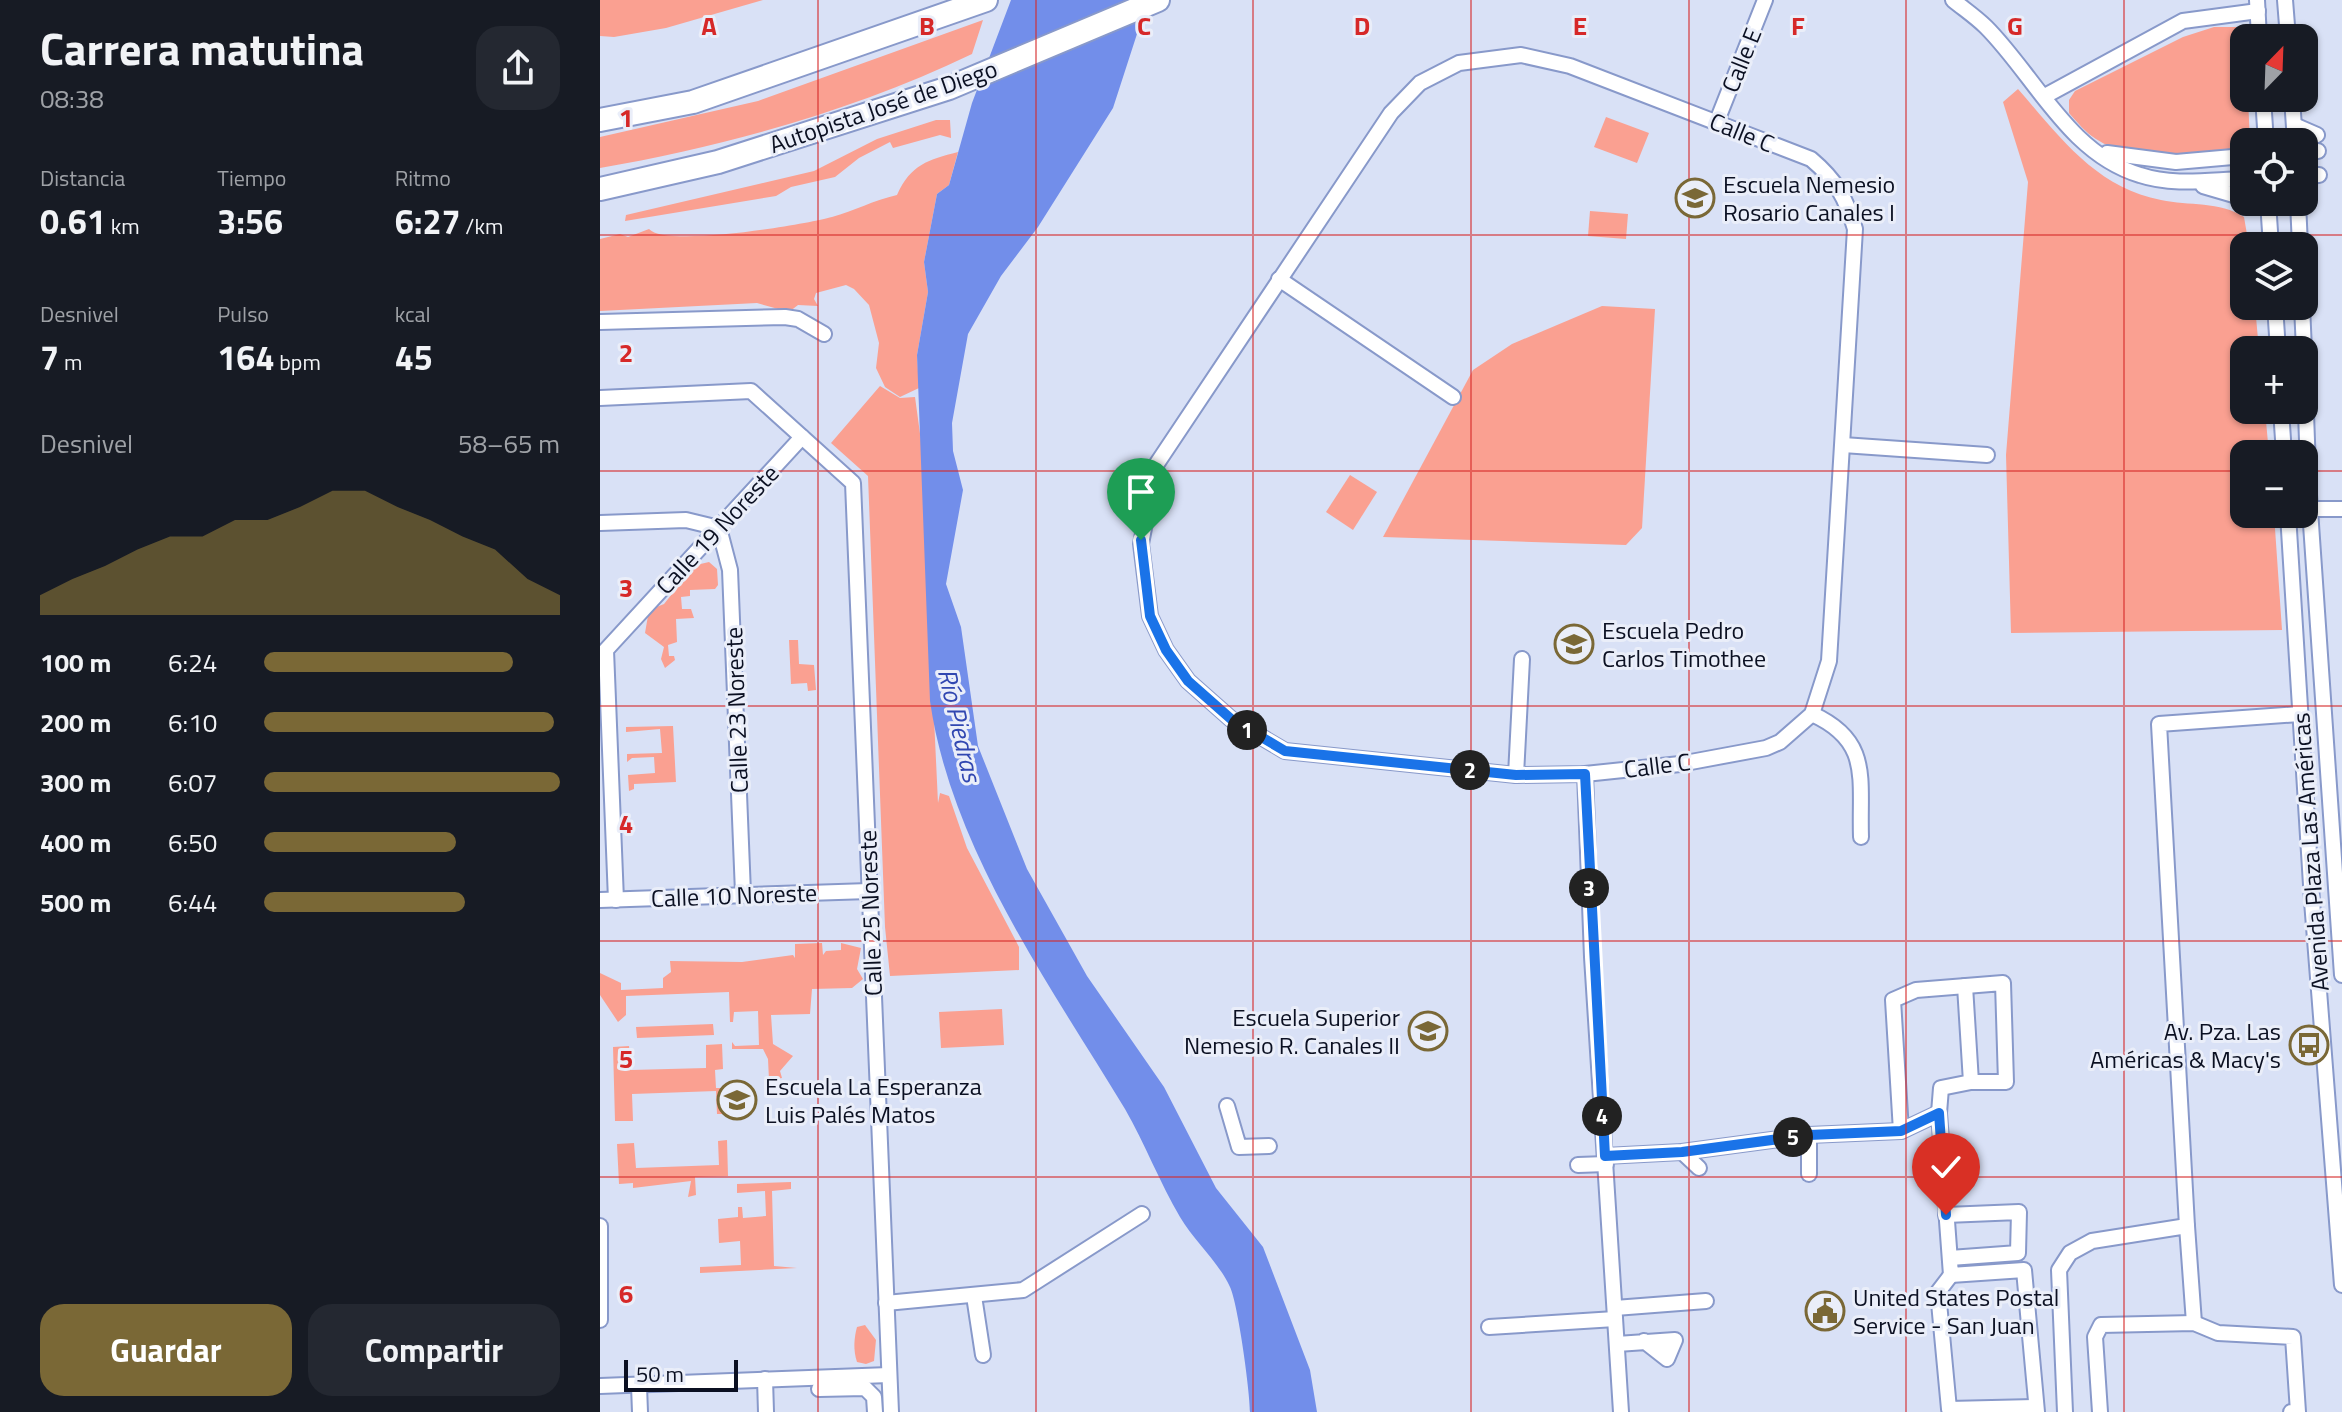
<!DOCTYPE html>
<html lang="es">
<meta charset="utf-8">
<style>
body{margin:0;font-family:"Titillium Web",sans-serif;background:#242831;color:#f1f3f6;height:100vh;display:flex;flex-direction:column;font-size:30px;white-space:nowrap}
*{box-sizing:border-box;margin:0}
p{font-size:26px;color:#9ea1a6}
.icon{flex:none;width:44px;height:44px;fill:none;stroke:currentColor;stroke-width:2;stroke-linecap:round;stroke-linejoin:round}
.map{position:relative;flex:1;overflow:hidden}
.side{display:flex;flex-direction:column;background:#171b24;width:600px}
.side>*{flex:none}
.needle{width:52px;rotate:23deg}
.tools{position:absolute;left:1630px;top:24px;display:grid;gap:16px}
.tools a{display:grid;place-items:center;width:88px;height:88px;border-radius:16px;background:#171b24;box-shadow:0 2px 6px #0004;font-size:40px}
.scale{position:absolute;left:24px;bottom:20px;width:114px;box-sizing:border-box;padding-left:8px;border:4px solid #0b1022;border-top:0;font-size:22px;line-height:28px;white-space:nowrap;color:#0b1022;-webkit-text-stroke:6px #eaeef9;paint-order:stroke}
.pin{position:absolute;display:grid;place-items:center;width:68px;height:68px;color:#fff;margin:-82px -34px;border-radius:50% 50% 50% 0;rotate:-45deg;box-shadow:0 0 8px #0007}
.pin .icon{rotate:45deg}
.km{position:absolute;width:40px;height:40px;margin:-20px;border-radius:50%;background:#222;color:#fff;font-size:22px;line-height:40px;text-align:center}
.round{display:grid;place-items:center;flex:none;width:84px;height:84px;border-radius:24px;background:#242831}
.headline{display:flex;align-items:center;justify-content:space-between;height:136px;padding:0 40px}
h1{font-size:44px;font-weight:700;line-height:60px}
.metrics{display:grid;grid-template-columns:repeat(3,1fr);gap:12px;height:136px;padding:8px 40px}
.metrics div{display:grid;align-content:center}
.metrics b{font-size:34px;font-weight:700}
.metrics small{font-size:22px;font-weight:400}
.metrics p{font-size:22px}
.chart{height:224px;padding:16px 40px}
.chart p{display:flex;justify-content:space-between}
.chart svg{width:100%;height:144px;margin-top:8px;fill:#7a6836;opacity:.7}
.cta{display:flex;gap:16px;margin-top:auto;padding:16px 40px}
.cta a{flex:1;height:92px;border-radius:24px;background:#7a6836;color:#fff;font-size:32px;font-weight:700;line-height:92px;text-align:center}
.cta a+a{background:#242831;color:#f1f3f6}
ul{padding:0 40px;list-style:none;font-size:26px}
li{display:grid;grid-template-columns:128px 96px 1fr;align-items:center;height:60px}
li i{height:20px;border-radius:10px;background:#7a6836}
main{display:flex;flex:1;min-height:0}
.map>svg:first-child{display:block}
</style>
<main>
<section class="side">
<div class="headline"><div><h1>Carrera matutina</h1><p>08:38</p></div><a class="round"><svg class="icon" aria-label="share" viewBox="0 0 24 24"><path d="M12 15V3M7 8l5-5 5 5M5 13v7h14v-7"/></svg></a></div>
<div class="metrics">
<div><p>Distancia</p><b>0.61<small> km</small></b></div>
<div><p>Tiempo</p><b>3:56</b></div>
<div><p>Ritmo</p><b>6:27<small> /km</small></b></div>
</div>
<div class="metrics">
<div><p>Desnivel</p><b>7<small> m</small></b></div>
<div><p>Pulso</p><b>164<small> bpm</small></b></div>
<div><p>kcal</p><b>45</b></div>
</div>
<div class="chart"><p><span>Desnivel</span>58–65 m</p>
<svg viewBox="0 0 160 44" preserveAspectRatio="none"><path d="M0 44V38L10 33L20 29L30 24L40 20L50 20L60 15L70 15L80 11L90 6L100 6L110 11L120 15L130 20L140 24L150 33L160 38V44z"/></svg>
</div>
<ul>
<li><b>100 m</b>6:24<i style="width:84%"></i></li>
<li><b>200 m</b>6:10<i style="width:98%"></i></li>
<li><b>300 m</b>6:07<i style="width:100%"></i></li>
<li><b>400 m</b>6:50<i style="width:65%"></i></li>
<li><b>500 m</b>6:44<i style="width:68%"></i></li>
</ul>
<div class="cta"><a>Guardar</a><a>Compartir</a></div>
</section>
<div class="map">
<svg width="1742" height="1412" viewBox="0 0 1742 1412">
<rect width="100%" height="100%" fill="#d9e1f6"/>
<!-- green -->
<g fill="#faa091">
<polygon points="0,0 163,0 66,28 14,37 0,36"/>
<path d="M383,20L372,54C255,110 127,146 0,168V137L158,101Z"/>
<path d="M1614,27H1643L1644,98H1648L1650,142H1644V148C1598,151 1537,166 1496,139C1486,133 1477,122 1469,113V100L1475,91L1583,37Z"/>
<path d="M1418,89C1459,136 1496,188 1561,200C1589,206 1620,201 1644,217L1649,246H1644V306H1655L1659,350H1644V410H1665L1669,454H1644V514H1674L1682,630L1411,633L1406,455L1428,182L1403,102Z"/>
<polygon points="1006,117 1049,133 1037,163 994,147"/>
<polygon points="336,120 350,120 351,138 340,135 293,148 290,142 259,158 235,177 191,187 176,196 25,221 26,215 214,171 277,139"/>
<path d="M358,152L349,185L337,194L324,262L328,292L317,355L319,388L300,397L285,387L276,368L279,343L269,305L254,289L246,285L216,293L214,299L218,306L198,305L189,312L157,303L0,311V239L20,234L28,237L49,229C66,248 203,225 232,217C254,211 274,200 297,195C311,164 328,160 358,152Z"/>
<polygon points="990,211 1028,214 1026,239 988,236"/>
<polygon points="1002,306 1055,309 1042,528 1026,545 783,537 873,370 912,344"/>
<polygon points="280,386 300,398 315,397 321,441 338,803 340,793 349,796 367,848 419,947 419,970 290,976 285,927 268,476 231,443"/>
<polygon points="750,475 777,492 753,530 726,512"/>
<polygon points="109,562 117,569 118,585 115,589 90,590 90,596 81,597 82,609 91,609 94,618 76,619 77,642 68,645 69,656 74,656 75,660 65,668 61,659 64,647 45,633 49,610 64,604 72,594 72,588 92,566"/>
<polygon points="189,640 198,640 199,664 214,665 216,690 208,691 207,683 191,684"/>
<polygon points="73,726 76,782 34,784 34,789 29,791 28,775 55,773 54,757 32,758 27,762 27,754 62,753 60,729 26,732 26,727"/>
<polygon points="222,943 223,955 226,951 241,950 241,943 261,948 257,969 263,979 252,988 212,989 210,1014 171,1015 173,1044 193,1056 180,1071 182,1078 169,1080 168,1059 163,1049 132,1049 132,1042 135,1046 159,1045 158,1011 134,1012 133,1022 130,1022 129,992 26,996 26,1015 18,1022 0,995 0,973 21,983 21,990 63,988 63,978 71,972 70,961 142,962 193,955 195,958 195,944"/>
<polygon points="402,1009 404,1045 341,1048 339,1012"/>
<polygon points="113,1024 114,1035 37,1038 36,1027"/>
<polygon points="122,1044 123,1069 115,1070 116,1088 123,1088 124,1114 117,1114 116,1091 32,1094 33,1121 15,1121 13,1047 29,1046 31,1070 106,1068 106,1045"/>
<polygon points="127,1140 128,1176 95,1177 96,1195 88,1197 91,1181 33,1188 33,1183 19,1184 17,1144 34,1143 36,1168 119,1165 118,1141"/>
<polygon points="191,1182 191,1189 172,1191 174,1266 197,1268 100,1273 100,1267 141,1265 140,1241 119,1243 118,1219 138,1217 138,1207 142,1207 143,1218 166,1216 165,1191 137,1193 137,1184"/>
<path d="M265,1325L276,1340L274,1361L266,1364L257,1362C253,1350 254,1338 257,1327Z"/>
</g>
<!-- water -->
<path fill="#728eea" d="M411,0H548L513,108L438,227L401,276L368,334L352,423L353,451L363,490L346,584L361,627L378,746L427,869L487,976L564,1087L616,1188L663,1247L710,1370L717,1412H650C650,1391 638,1304 630,1287C618,1261 594,1241 580,1217C560,1183 545,1144 525,1109C450,985 351,848 330,701L317,355L328,292L324,262L337,194L349,185L372,103Z"/>
<g fill="none" stroke-linecap="round" stroke-linejoin="round">
<defs>
<g id="minor">
<path d="M1353,0C1364,9 1376,17 1386,27C1435,76 1469,154 1540,175C1573,186 1609,180 1644,179"/>
<polyline points="1657,0 1659,38"/>
<polyline points="1685,0 1688,38"/>
<path d="M921,55L970,66L1211,159C1236,180 1246,198 1255,229L1229,661L1212,714L1180,742L1166,748L1080,764L985,774L916,775L685,751L631,719L588,681L566,650L550,616L541,544L556,465L791,113L820,83L859,63Z"/>
<polyline points="1445,96 1583,21 1658,11"/>
<polyline points="1663,98 1666,142"/>
<polyline points="1692,98 1695,142"/>
<polyline points="1117,121 1165,0"/>
<polyline points="1694,125 1717,135"/>
<polyline points="1704,152 1718,151"/>
<polyline points="1507,153 1576,162 1644,156"/>
<polyline points="1704,176 1719,175"/>
<polyline points="1603,186 1644,198"/>
<polyline points="1668,202 1671,246"/>
<polyline points="1698,202 1700,246"/>
<polyline points="679,279 853,397"/>
<polyline points="1675,306 1678,350"/>
<polyline points="1702,306 1704,350"/>
<polyline points="0,322 185,317 198,319 224,334"/>
<polyline points="1704,359 1709,495 1742,975"/>
<polyline points="0,398 151,391 253,483 291,1412"/>
<polyline points="1681,410 1684,454"/>
<polyline points="1243,445 1387,455"/>
<polyline points="1710,509 1742,509"/>
<polyline points="1688,514 1712,901 1742,1285"/>
<polyline points="0,523 86,520 119,528 130,570 143,893"/>
<path d="M1212,714C1272,741 1259,779 1261,837"/>
<polyline points="985,774 992,957 1021,1412"/>
<polyline points="916,775 922,659"/>
<polyline points="0,900 269,891"/>
<polyline points="16,900 6,650 202,437"/>
<polyline points="627,1106 639,1147 669,1146"/>
<polyline points="1339,1113 1341,1088 1371,1082 1365,986"/>
<polyline points="1301,1131 1293,1000 1316,990 1403,983 1406,1082 1371,1082"/>
<polyline points="1209,1135 1209,1174"/>
<polyline points="1082,1152 1099,1168"/>
<polyline points="1005,1156 1082,1152 1209,1135 1301,1131 1339,1113 1351,1275 1424,1270 1437,1412"/>
<polyline points="978,1165 1006,1164"/>
<polyline points="1346,1215 1419,1212 1418,1253 1350,1258"/>
<polyline points="0,1226 0,1320"/>
<polyline points="1587,1226 1559,724 1700,714"/>
<polyline points="1351,1275 1338,1292 1349,1409 1436,1407"/>
<polyline points="374,1296 383,1355"/>
<polyline points="286,1303 423,1290 542,1214"/>
<polyline points="1015,1308 1106,1301"/>
<polyline points="889,1327 1015,1319"/>
<polyline points="1017,1344 1075,1340 1067,1359 1044,1341"/>
<polyline points="165,1379 166,1412"/>
<polyline points="0,1386 289,1375"/>
<polyline points="39,1386 40,1412"/>
<polyline points="219,1389 265,1388 274,1397 275,1412"/>
<polyline points="1465,1412 1459,1270 1470,1253 1492,1241 1587,1226 1594,1323"/>
<polyline points="1500,1412 1495,1337 1501,1325 1594,1323 1618,1333 1693,1337 1698,1412 1691,1412"/>
</g>
<g id="highway">
<polyline points="0,120 93,102 386,0"/>
<polyline points="0,189 118,162 349,88 558,0"/>
</g>
</defs>
<!-- minor casing -->
<use href="#minor" stroke="#8899ca" stroke-width="18"/>
<!-- highway casing -->
<use href="#highway" stroke="#8899ca" stroke-width="26"/>
<!-- minor -->
<use href="#minor" stroke="#fff" stroke-width="14"/>
<!-- highway -->
<use href="#highway" stroke="#fff" stroke-width="22"/>
</g>
<g fill="none" stroke-linecap="round" stroke-linejoin="round">
<defs>
<polyline id="route" points="541,540 550,616 566,650 588,681 631,719 685,751 916,775 985,774 1005,1156 1082,1152 1209,1135 1301,1131 1339,1113 1346,1215"/>
</defs>
<!-- route casing -->
<use href="#route" stroke="#fff" stroke-width="16"/>
<!-- route -->
<use href="#route" stroke="#1a73e8" stroke-width="10"/>
</g>
<!-- grid -->
<path fill="none" stroke="#d62828" stroke-width="2" stroke-opacity="0.55" d="M218,0V1412M436,0V1412M653,0V1412M871,0V1412M1089,0V1412M1306,0V1412M1524,0V1412M0,235H1742M0,471H1644M1704,471H1742M0,706H1742M0,941H1742M0,1177H1742"/>
<!-- icons -->
<defs>
<symbol id="school-ring" viewBox="-11 -11 22 22"><circle r="9.5" fill="#eaeef9" stroke="#7a6836" stroke-width="1.5"/><path d="M0-5L7-2L0 1L-7-2ZM-4 1L0 2.5L4 1V4Q0 6-4 4Z" fill="#7a6836"/></symbol>
<symbol id="bus-ring" viewBox="-11 -11 22 22"><circle r="9.5" fill="#eaeef9" stroke="#7a6836" stroke-width="1.5"/><path d="M-5-6H5V4H4V6H2V4H-2V6H-4V4H-5ZM-3.5-4V0h7V-4ZM-3.5 1.2v1.5H-2V1.2ZM2 1.2v1.5H3.5V1.2Z" fill="#7a6836"/></symbol>
<symbol id="civic-ring" viewBox="-11 -11 22 22"><circle r="9.5" fill="#eaeef9" stroke="#7a6836" stroke-width="1.5"/><path d="M-.6-6.5H3V-4.5H.6V-3L4-1V1h2V6H-6V1h2V-1L-.6-3ZM-1.2 2.5V6h2.4V2.5Z" fill="#7a6836"/></symbol>
</defs>
<g fill-rule="evenodd">
<use href="#school-ring" x="1073" y="176" width="44" height="44"/>
<use href="#school-ring" x="952" y="622" width="44" height="44"/>
<use href="#school-ring" x="806" y="1009" width="44" height="44"/>
<use href="#bus-ring" x="1687" y="1023" width="44" height="44"/>
<use href="#school-ring" x="115" y="1078" width="44" height="44"/>
<use href="#civic-ring" x="1203" y="1289" width="44" height="44"/>
</g>
<g text-anchor="middle" dominant-baseline="central" stroke-width="6" stroke-linejoin="round" paint-order="stroke">
<!-- street labels -->
<g font-size="24" fill="#0b1022" stroke="#eaeef9">
<text transform="translate(1141 60) rotate(-68)">Calle E</text>
<text transform="translate(283 106) rotate(-19)">Autopista José de Diego</text>
<text transform="translate(1142 132) rotate(22)">Calle C</text>
<text transform="translate(117 529) rotate(-47)">Calle 19 Noreste</text>
<text transform="translate(136 710) rotate(-92)">Calle 23 Noreste</text>
<text transform="translate(1057 765) rotate(-7)">Calle C</text>
<text transform="translate(1710 852) rotate(-94)">Avenida Plaza Las Américas</text>
<text transform="translate(134 895) rotate(-2)">Calle 10 Noreste</text>
<text transform="translate(270 913) rotate(-92)">Calle 25 Noreste</text>
</g>
<!-- poi labels -->
<g font-size="24" fill="#0b1022" stroke="#eaeef9" text-anchor="start">
<text x="1123" y="184">Escuela Nemesio<tspan x="1123" dy="28">Rosario Canales I</tspan></text>
<text x="1002" y="630">Escuela Pedro<tspan x="1002" dy="28">Carlos Timothee</tspan></text>
<text x="800" y="1017" text-anchor="end">Escuela Superior<tspan x="800" dy="28">Nemesio R. Canales II</tspan></text>
<text x="1681" y="1031" text-anchor="end">Av. Pza. Las<tspan x="1681" dy="28">Américas &amp; Macy's</tspan></text>
<text x="165" y="1086">Escuela La Esperanza<tspan x="165" dy="28">Luis Palés Matos</tspan></text>
<text x="1253" y="1297">United States Postal<tspan x="1253" dy="28">Service - San Juan</tspan></text>
</g>
<!-- water labels -->
<g font-size="26" font-style="italic" fill="#3147b1" stroke="#eaeef9">
<text transform="translate(360 725) rotate(77)">Río Piedras</text>
</g>
</g>
<g font-size="26" text-anchor="middle" font-weight="bold" fill="#d62828" stroke="#eaeef9" stroke-width="6" stroke-linejoin="round" paint-order="stroke">
<text x="109" y="35">A</text>
<text x="327" y="35">B</text>
<text x="544" y="35">C</text>
<text x="762" y="35">D</text>
<text x="980" y="35">E</text>
<text x="1198" y="35">F</text>
<text x="1415" y="35">G</text>
<text x="26" y="127">1</text>
<text x="26" y="362">2</text>
<text x="26" y="597">3</text>
<text x="26" y="833">4</text>
<text x="26" y="1068">5</text>
<text x="26" y="1303">6</text>
</g>
</svg>
<div class="tools">
<a><svg class="needle" viewBox="-14 -14 28 28"><path d="M0-13l5 13h-10z" fill="#e53935"/><path d="M0 13l5-13h-10z" fill="#9ea1a6"/></svg></a>
<a><svg class="icon" aria-label="locate" viewBox="0 0 24 24"><circle cx="12" cy="12" r="6"/><path d="M12 2v4M12 18v4M2 12h4M18 12h4"/></svg></a>
<a><svg class="icon" aria-label="layers" viewBox="0 0 24 24"><path d="M12 4l9 5-9 5-9-5zM3 14l9 5 9-5"/></svg></a>
<a>+</a>
<a>−</a>
</div>
<div class="scale">50 m</div>
<div class="pin" style="left:541px;top:540px;background:#1e9e55"><svg class="icon" aria-label="arrive" viewBox="0 0 24 24"><path d="M6 21V4h12l-3 4 3 4H6"/></svg></div>
<div class="pin" style="left:1346px;top:1215px;background:#d93025"><svg class="icon" aria-label="check" viewBox="0 0 24 24"><path d="M5 12l5 5 9-10"/></svg></div>
<b class="km" style="left:647px;top:730px">1</b>
<b class="km" style="left:870px;top:770px">2</b>
<b class="km" style="left:989px;top:888px">3</b>
<b class="km" style="left:1002px;top:1116px">4</b>
<b class="km" style="left:1193px;top:1137px">5</b>
</div>
</main>
